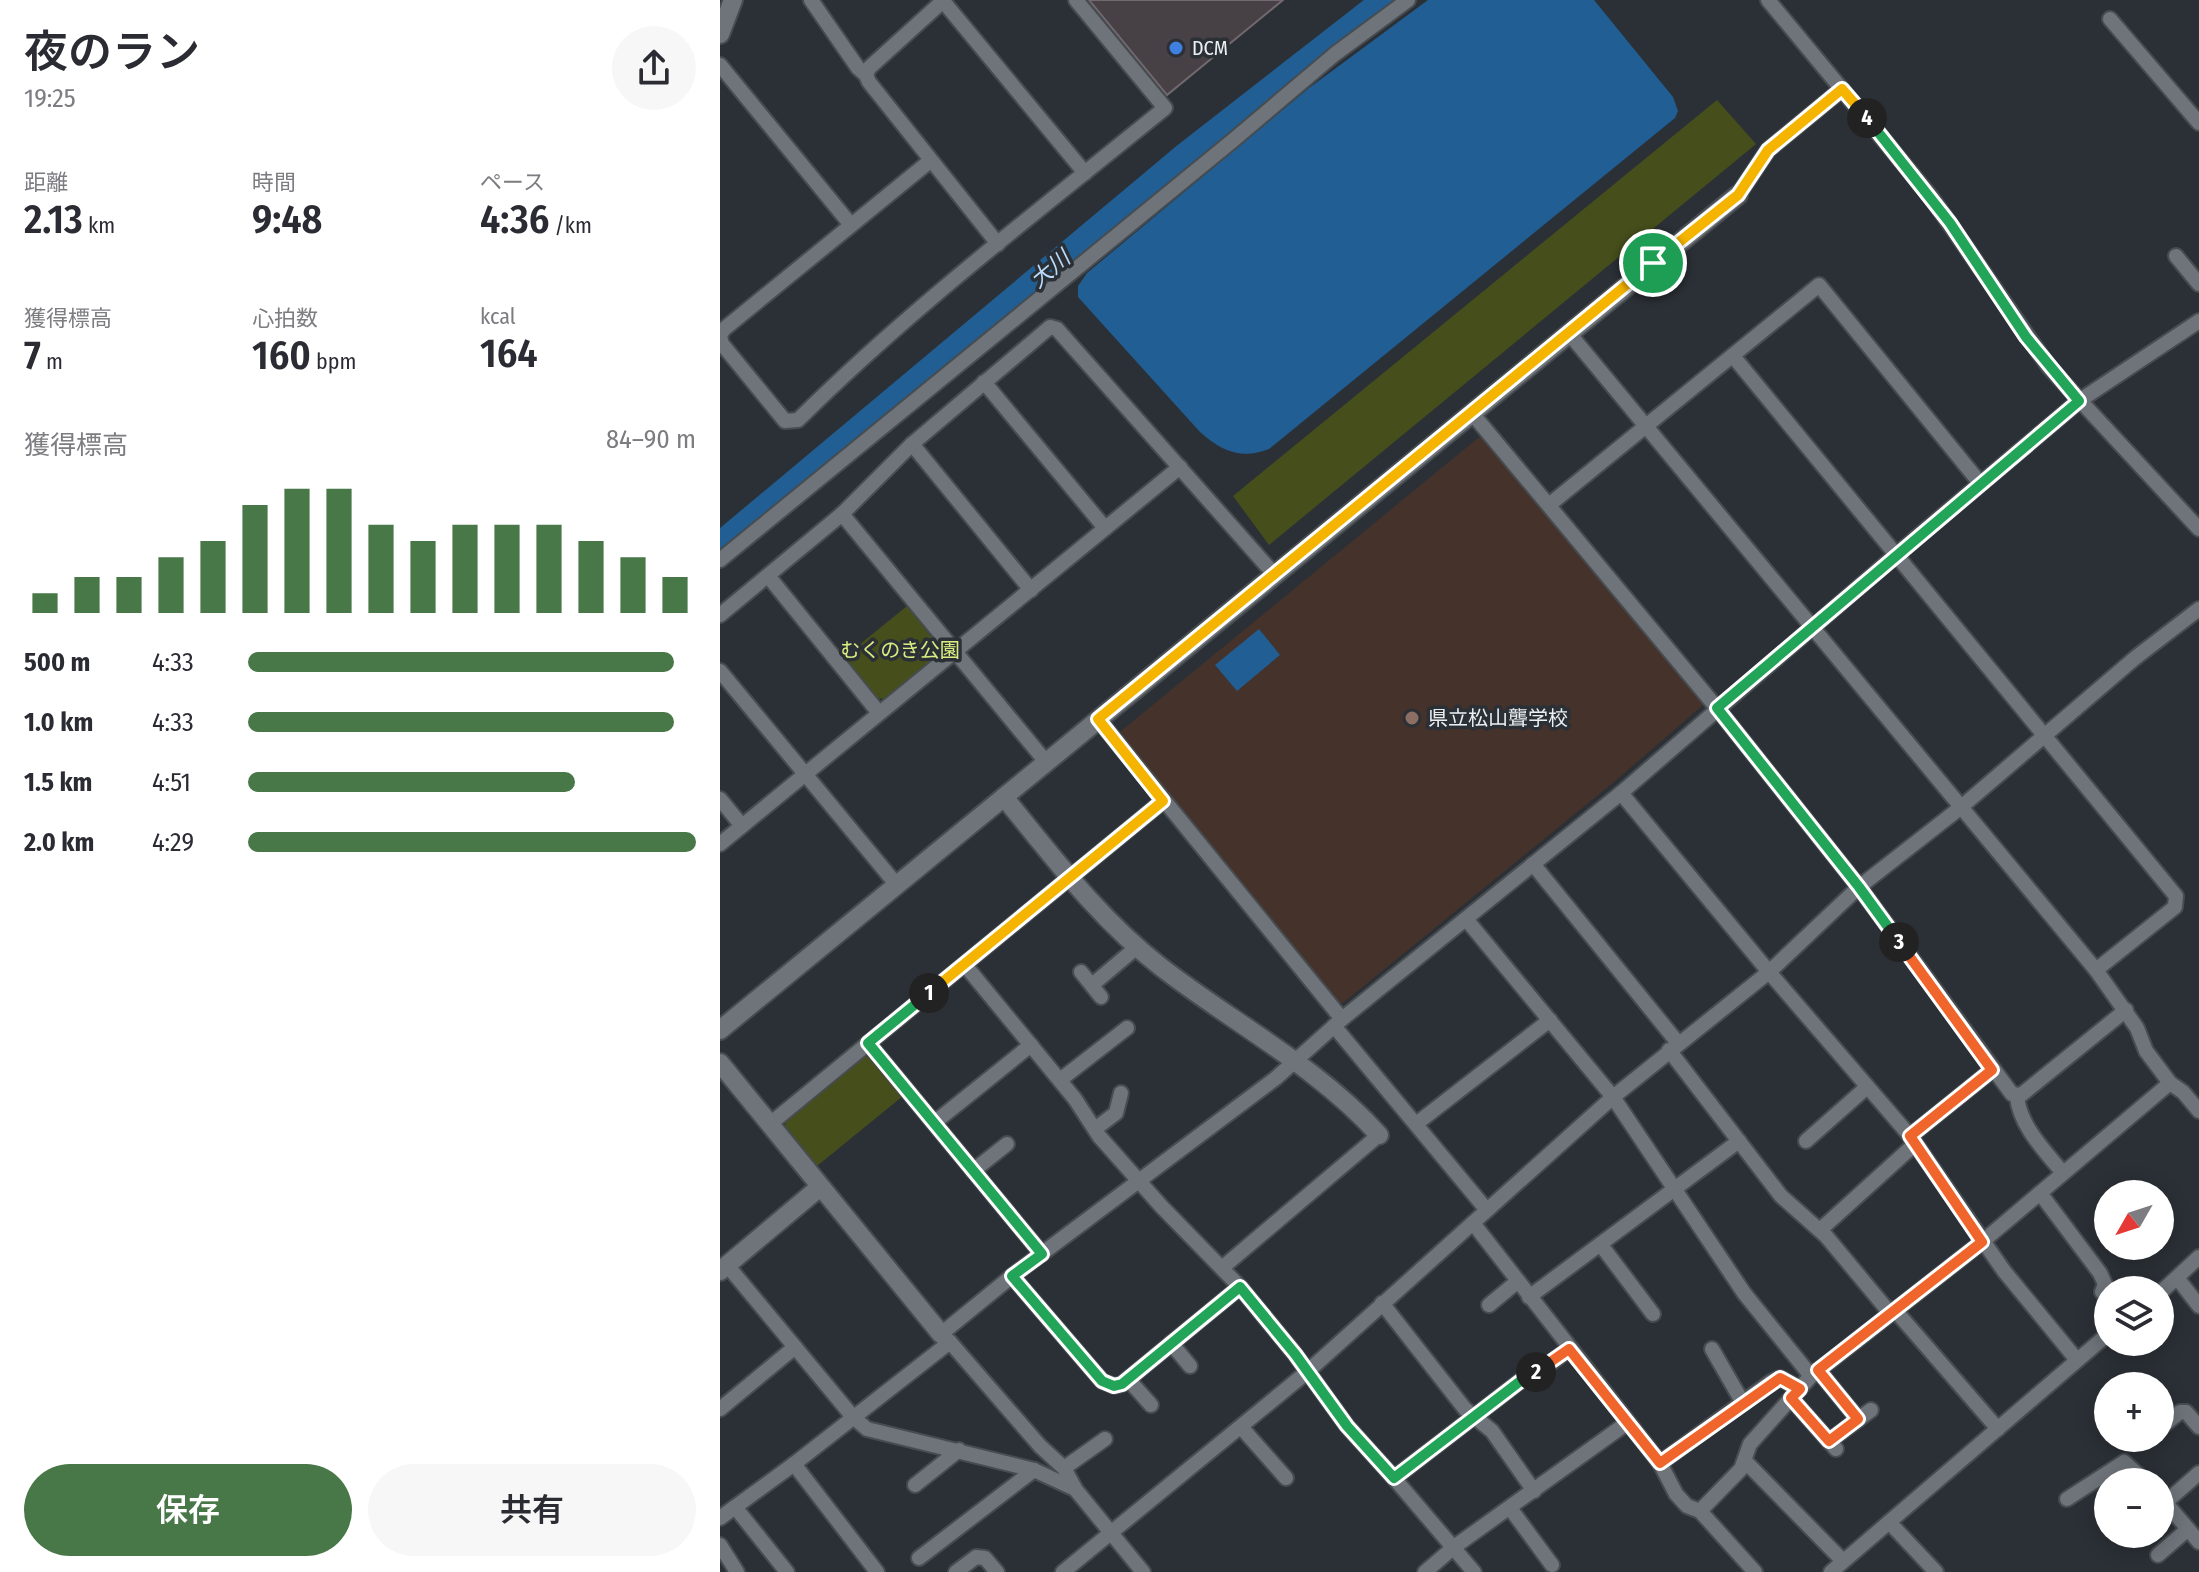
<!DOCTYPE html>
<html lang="ja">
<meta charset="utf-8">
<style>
body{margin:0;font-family:"Fira Sans Condensed","Noto Sans JP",sans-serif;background:#f7f7f7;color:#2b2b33;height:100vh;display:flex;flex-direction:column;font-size:30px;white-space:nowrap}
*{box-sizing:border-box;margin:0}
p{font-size:26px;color:#7c7c81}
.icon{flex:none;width:44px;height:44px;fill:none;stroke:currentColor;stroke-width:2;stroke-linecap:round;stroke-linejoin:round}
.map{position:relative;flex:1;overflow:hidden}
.drawer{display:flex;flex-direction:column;background:#fff;width:720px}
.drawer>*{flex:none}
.needle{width:52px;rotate:231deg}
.buttons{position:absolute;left:1374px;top:1180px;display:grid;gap:16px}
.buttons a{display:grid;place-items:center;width:80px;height:80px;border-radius:50%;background:#fff;box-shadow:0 4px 20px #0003;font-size:40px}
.pin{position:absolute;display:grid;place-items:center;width:68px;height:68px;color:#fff;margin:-34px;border:4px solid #fff;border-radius:50%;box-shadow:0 2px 8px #0007}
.km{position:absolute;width:40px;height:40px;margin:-20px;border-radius:50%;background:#222;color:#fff;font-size:22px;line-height:40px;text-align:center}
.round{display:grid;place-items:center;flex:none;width:84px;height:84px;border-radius:42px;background:#f7f7f7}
.head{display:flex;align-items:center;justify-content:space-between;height:136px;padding:0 24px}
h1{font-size:44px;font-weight:600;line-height:60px}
.metrics{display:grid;grid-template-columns:repeat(3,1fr);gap:12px;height:136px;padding:8px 24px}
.metrics div{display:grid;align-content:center}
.metrics b{font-size:40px;font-weight:600}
.metrics small{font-size:22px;font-weight:400}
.metrics p{font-size:22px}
.chart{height:224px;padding:16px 24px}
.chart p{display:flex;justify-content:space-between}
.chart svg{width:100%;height:144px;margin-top:8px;stroke:#487748;stroke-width:6}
.primary-button{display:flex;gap:16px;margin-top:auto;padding:16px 24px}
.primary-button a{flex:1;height:92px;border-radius:48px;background:#487748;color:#fff;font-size:32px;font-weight:600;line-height:92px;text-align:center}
.primary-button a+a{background:#f7f7f7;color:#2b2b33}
ul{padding:0 24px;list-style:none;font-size:26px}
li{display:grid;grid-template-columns:128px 96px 1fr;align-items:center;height:60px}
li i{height:20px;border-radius:10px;background:#487748}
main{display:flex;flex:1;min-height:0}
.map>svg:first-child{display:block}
</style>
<main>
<section class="drawer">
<div class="head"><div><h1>夜のラン</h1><p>19:25</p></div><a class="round"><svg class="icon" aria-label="share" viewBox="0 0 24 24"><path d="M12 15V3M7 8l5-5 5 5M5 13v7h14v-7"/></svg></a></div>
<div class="metrics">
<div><p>距離</p><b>2.13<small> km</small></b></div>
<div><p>時間</p><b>9:48</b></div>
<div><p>ペース</p><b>4:36<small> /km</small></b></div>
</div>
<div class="metrics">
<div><p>獲得標高</p><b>7<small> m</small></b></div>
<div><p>心拍数</p><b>160<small> bpm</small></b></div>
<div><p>kcal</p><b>164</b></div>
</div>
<div class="chart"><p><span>獲得標高</span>84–90 m</p>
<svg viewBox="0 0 160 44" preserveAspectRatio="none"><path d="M5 44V38M15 44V33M25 44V33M35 44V27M45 44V22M55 44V11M65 44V6M75 44V6M85 44V17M95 44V22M105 44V17M115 44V17M125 44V17M135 44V22M145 44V27M155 44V33"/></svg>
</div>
<ul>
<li><b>500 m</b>4:33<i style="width:95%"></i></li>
<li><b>1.0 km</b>4:33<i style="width:95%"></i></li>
<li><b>1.5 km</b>4:51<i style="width:73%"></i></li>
<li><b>2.0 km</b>4:29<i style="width:100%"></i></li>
</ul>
<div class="primary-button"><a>保存</a><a>共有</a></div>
</section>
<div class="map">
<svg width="1479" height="1572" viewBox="0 0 1479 1572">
<rect width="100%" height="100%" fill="#2b3036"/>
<!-- education -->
<polygon fill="#45322b" points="758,438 766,438 982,701 982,706 894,782 623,1003 616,1001 400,738 401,731"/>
<!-- green -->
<g fill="#464e1b">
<polygon points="997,100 1036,144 549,545 513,496"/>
<polygon points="187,606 220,648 219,657 166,699 155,698 123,658"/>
<polygon points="142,1056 151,1057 183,1096 97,1166 65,1127 66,1119"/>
</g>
<!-- water -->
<g fill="#205e93">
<path d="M708,0H874L953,97L958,111L955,118L549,449C522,460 501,451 480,432L358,297V286L367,273L589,88Z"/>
<polygon points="539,629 560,655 517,691 495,665"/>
</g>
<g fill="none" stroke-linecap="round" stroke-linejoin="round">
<!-- river -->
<polyline stroke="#205e93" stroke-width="26" points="0,545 466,155 665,0"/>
</g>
<!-- building -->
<polygon fill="#474045" stroke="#71696e" stroke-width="2" points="369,0 563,0 447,95"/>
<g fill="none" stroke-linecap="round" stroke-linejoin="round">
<defs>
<g id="street">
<polyline points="91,0 138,68 146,75"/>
<polyline points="224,0 149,68 146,75 149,82 278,244"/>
<polyline points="1048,0 1211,197 1329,367 1479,529"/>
<polyline points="223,1 365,173"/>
<polyline points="1390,19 1479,123"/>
<polyline points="0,65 131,225"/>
<polyline points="1018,195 1048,150 1122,89"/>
<polyline points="1456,256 1479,284"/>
<polyline points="848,332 1376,970 1417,1028 1426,1051 1450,1083 1463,1092 1479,1111"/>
<polyline points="0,335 4,329 210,161"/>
<path d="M0,337L2,344L65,421L78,420C192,307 321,209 445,108L356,0"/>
<polyline points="1013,356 1456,896 1455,907 1376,970"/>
<polyline points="264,382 385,528"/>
<polyline points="751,412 997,708 1139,887 1292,1094 1301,1095 1406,1010"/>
<polyline points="192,444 311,590"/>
<polyline points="829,505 1099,285 1260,483"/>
<polyline points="122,514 326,762"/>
<polyline points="0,560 511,142 615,54 688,0"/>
<polyline points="49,577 159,713"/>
<polyline points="0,615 122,514 192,444 330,327 337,329 554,574"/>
<polyline points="0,671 176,884"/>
<polyline points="378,719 622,1019"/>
<polyline points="901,793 1049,972 1190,1136 1284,1271 1357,1360"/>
<polyline points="0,799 22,826"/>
<polyline points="0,844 460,467"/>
<polyline points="813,864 958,1043"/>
<polyline points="746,919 893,1097 1024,1293 1091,1376"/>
<polyline points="245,965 355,1099 379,1136 441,1206 520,1287 575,1354 627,1426 674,1478 807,1376 820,1371 849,1349"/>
<polyline points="361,972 381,997"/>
<polyline points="372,985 417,947"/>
<polyline points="614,1026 766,1209"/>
<polyline points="148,1043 322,1254"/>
<polyline points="949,1050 1061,1196 1106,1236 1170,1313"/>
<polyline points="340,1080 407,1028"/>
<path d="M1297,1097C1300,1126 1325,1151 1343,1173"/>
<polyline points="214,1123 311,1045"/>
<polyline points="50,1124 443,801"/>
<polyline points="696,1124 830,1020"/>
<polyline points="375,1129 396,1113 401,1093"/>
<polyline points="1190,1136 1272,1070"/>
<polyline points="1086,1141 1147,1087"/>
<polyline points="253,1171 287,1144"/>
<polyline points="1320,1193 1380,1273 1385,1284 1382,1292"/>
<polyline points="753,1223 940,1463 956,1494 967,1506 980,1511 1035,1572"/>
<polyline points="1100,1230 1195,1144"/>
<polyline points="881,1245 933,1314"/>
<polyline points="7,1265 133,1417 147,1429 314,1470 355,1489"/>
<polyline points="503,1267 659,1135"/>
<polyline points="292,1276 382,1381 394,1386 402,1384 520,1287"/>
<polyline points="1458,1279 1479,1306"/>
<polyline points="1440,1293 1479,1257"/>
<polyline points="809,1297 1019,1141"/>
<polyline points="662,1303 745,1409 772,1431 814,1491"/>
<polyline points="769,1305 798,1281"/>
<polyline points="1174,1309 1278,1429"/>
<polyline points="451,1343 470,1366"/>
<polyline points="992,1349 1023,1403"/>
<polyline points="1098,1370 1138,1419"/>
<polyline points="408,1379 431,1405"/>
<polyline points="1071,1398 1116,1449"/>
<polyline points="0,1409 75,1347"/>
<polyline points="521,1427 566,1478"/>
<polyline points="1440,1428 1460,1412 1466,1412 1479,1427"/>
<polyline points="1109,1441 1151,1410"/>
<polyline points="1025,1461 1123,1561"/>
<polyline points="940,1463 1051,1382 1060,1378 1080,1389"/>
<polyline points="74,1464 157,1572"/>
<polyline points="344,1468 385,1439"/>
<polyline points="674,1478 754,1572"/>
<polyline points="195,1485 239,1450"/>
<polyline points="1440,1496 1479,1542"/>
<polyline points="1347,1499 1404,1462 1426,1482"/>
<polyline points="1446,1502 1479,1473"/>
<polyline points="15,1507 67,1572"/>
<polyline points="790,1508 832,1565"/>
<polyline points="980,1511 1021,1469 1030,1444 1091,1376 1262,1242 1450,1083"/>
<polyline points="0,1518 74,1464 230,1342"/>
<polyline points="1169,1522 1216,1572"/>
<polyline points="0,1545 17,1572"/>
<polyline points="1438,1555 1468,1529"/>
<polyline points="199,1558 314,1470"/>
<polyline points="236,1572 256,1557 265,1558 277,1572"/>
<polyline points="343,1572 587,1372 893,1097 1049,972 1139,887 1240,808 1415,658 1479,609"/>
<polyline points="423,1572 356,1490 344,1468 320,1446 230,1342 221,1334 292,1276 556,1078 622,1019 901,793 1176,555 1359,401 1479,321"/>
<polyline points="705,1572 734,1547 907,1423"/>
<polyline points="1111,1572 1388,1334"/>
</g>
<g id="secondary">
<polyline points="0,34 13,0"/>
<path d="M284,797C333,857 379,919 441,967C513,1023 597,1066 659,1135"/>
<polyline points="0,1030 1018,195"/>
<polyline points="0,1063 221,1334"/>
<polyline points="0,1271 100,1187"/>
</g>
</defs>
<!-- street casing -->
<use href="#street" stroke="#474c50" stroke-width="18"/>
<!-- secondary casing -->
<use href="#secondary" stroke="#474c50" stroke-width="22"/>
<!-- street -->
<use href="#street" stroke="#6e747a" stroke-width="14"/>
<!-- secondary -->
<use href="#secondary" stroke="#6e747a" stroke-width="18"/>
</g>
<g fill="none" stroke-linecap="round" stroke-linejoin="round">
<defs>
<polyline id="split-1" points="209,993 443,801 378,719 933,263"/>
<polyline id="split-2" points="209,993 148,1043 322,1254 292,1276 382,1381 394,1386 402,1384 520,1287 575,1354 627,1426 674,1478 807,1376 816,1372"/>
<polyline id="split-3" points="816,1372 849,1349 940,1463 1060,1378 1080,1389 1071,1398 1109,1441 1138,1419 1098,1370 1262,1242 1190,1136 1272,1070 1179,942"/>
<polyline id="split-4" points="1147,118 1230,223 1306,337 1359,401 997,708 1139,887 1179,942"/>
<polyline id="split-5" points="933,263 1018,195 1048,150 1122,89 1147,118"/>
</defs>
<!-- split-1 casing -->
<use href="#split-1" stroke="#fff" stroke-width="16"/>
<!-- split-2 casing -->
<use href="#split-2" stroke="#fff" stroke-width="16"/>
<!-- split-3 casing -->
<use href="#split-3" stroke="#fff" stroke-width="16"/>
<!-- split-4 casing -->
<use href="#split-4" stroke="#fff" stroke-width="16"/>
<!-- split-5 casing -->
<use href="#split-5" stroke="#fff" stroke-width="16"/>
<!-- split-1 -->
<use href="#split-1" stroke="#f5b400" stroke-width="10"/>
<!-- split-2 -->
<use href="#split-2" stroke="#22a559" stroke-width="10"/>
<!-- split-3 -->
<use href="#split-3" stroke="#f0652b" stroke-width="10"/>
<!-- split-4 -->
<use href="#split-4" stroke="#22a559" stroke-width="10"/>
<!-- split-5 -->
<use href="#split-5" stroke="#f5b400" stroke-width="10"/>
</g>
<!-- markers -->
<circle fill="#3f7fe0" stroke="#2b3036" stroke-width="3" cx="456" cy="48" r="8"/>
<circle fill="#8d6e63" stroke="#2b3036" stroke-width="3" cx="692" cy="718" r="8"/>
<g text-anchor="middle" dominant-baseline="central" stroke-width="7" stroke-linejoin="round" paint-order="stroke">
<!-- poi labels -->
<g font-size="20" fill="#ebeff2" stroke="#2b3036" text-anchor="start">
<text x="472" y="48">DCM</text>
<text x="708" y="718">県立松山聾学校</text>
</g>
<!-- park labels -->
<g font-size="20" fill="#daee81" stroke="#2b3036">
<text x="180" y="650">むくのき公園</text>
</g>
<!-- water labels -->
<g font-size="22" font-style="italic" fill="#bcdbfa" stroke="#2b3036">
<text transform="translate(330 269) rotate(-40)">大川</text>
</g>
</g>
</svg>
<div class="buttons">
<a><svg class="needle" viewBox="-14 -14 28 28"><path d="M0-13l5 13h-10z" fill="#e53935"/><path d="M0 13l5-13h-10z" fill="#7c7c81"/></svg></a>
<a><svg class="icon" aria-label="layers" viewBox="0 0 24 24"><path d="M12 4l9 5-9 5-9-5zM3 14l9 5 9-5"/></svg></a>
<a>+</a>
<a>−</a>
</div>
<div class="pin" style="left:933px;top:263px;background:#1e9e55"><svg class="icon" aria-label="arrive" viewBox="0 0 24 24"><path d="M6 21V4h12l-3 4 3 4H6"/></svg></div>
<b class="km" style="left:209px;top:993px">1</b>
<b class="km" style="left:816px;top:1372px">2</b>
<b class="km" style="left:1179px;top:942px">3</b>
<b class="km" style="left:1147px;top:118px">4</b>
</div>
</main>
